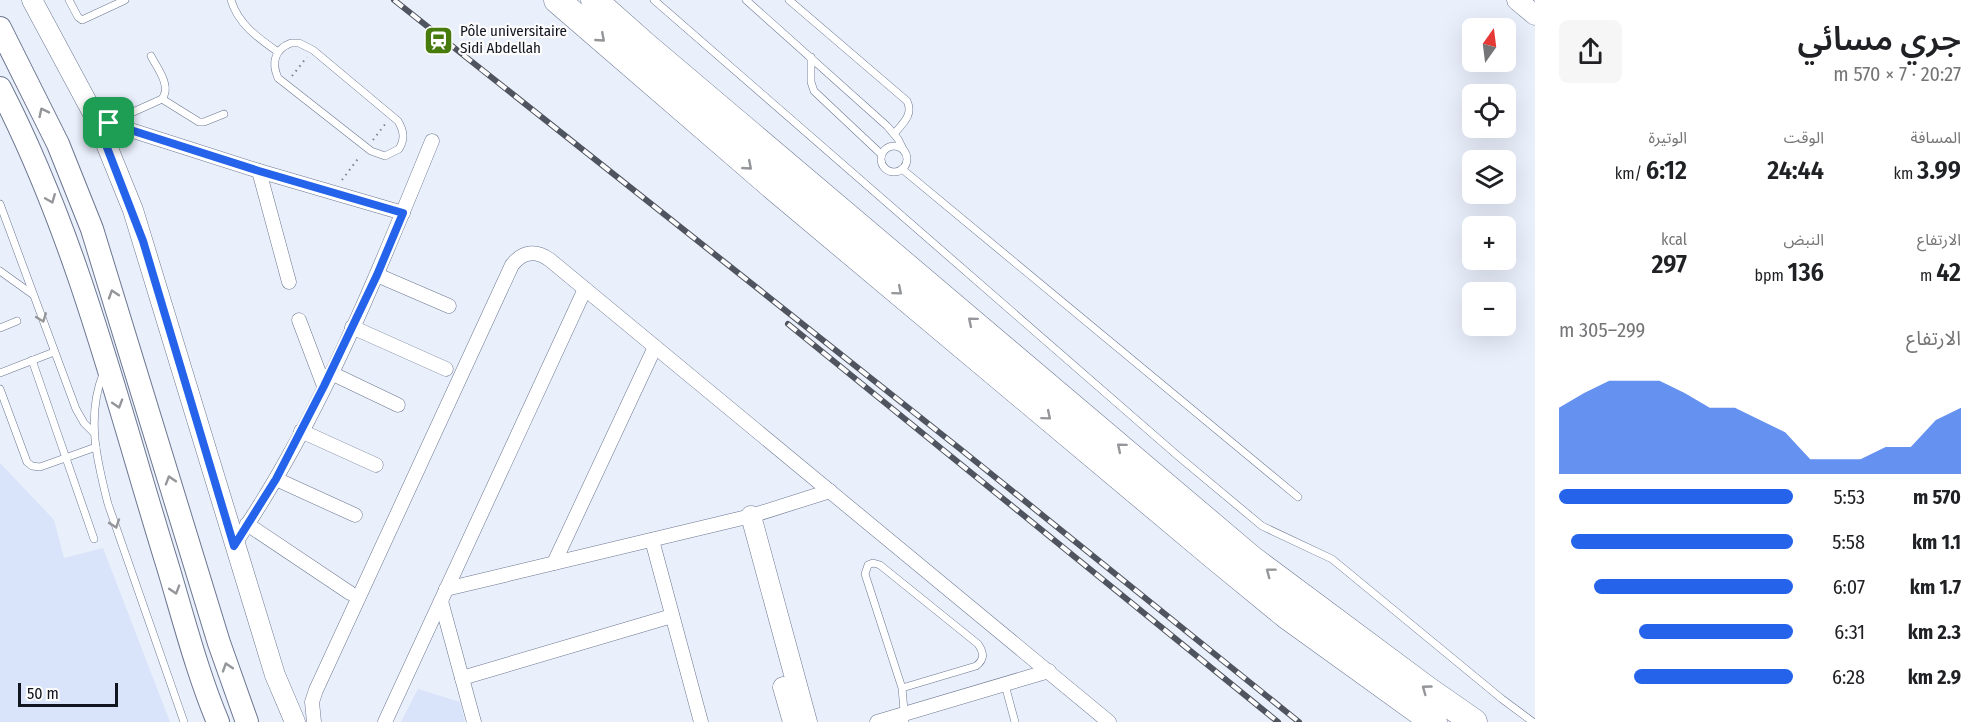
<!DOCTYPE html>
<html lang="ar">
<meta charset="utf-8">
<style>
body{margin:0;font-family:"Fira Sans Condensed","Noto Sans Arabic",sans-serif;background:#f6f6f6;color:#202124;direction:rtl;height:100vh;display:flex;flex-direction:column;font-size:22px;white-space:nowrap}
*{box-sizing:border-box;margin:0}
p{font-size:20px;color:#757577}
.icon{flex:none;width:33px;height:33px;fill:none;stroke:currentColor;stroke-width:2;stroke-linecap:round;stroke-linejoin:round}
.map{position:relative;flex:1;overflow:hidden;direction:ltr}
.sheet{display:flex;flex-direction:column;background:#fff;width:450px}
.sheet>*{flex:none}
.needle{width:39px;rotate:14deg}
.tools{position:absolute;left:1462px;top:18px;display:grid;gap:12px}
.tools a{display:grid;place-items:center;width:54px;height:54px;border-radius:9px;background:#fff;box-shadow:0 6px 24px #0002;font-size:30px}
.scale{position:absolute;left:18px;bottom:15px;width:100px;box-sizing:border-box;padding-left:6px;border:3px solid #11151f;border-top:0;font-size:16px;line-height:21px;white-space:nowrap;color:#11151f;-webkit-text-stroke:4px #fcfcfc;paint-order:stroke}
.pin{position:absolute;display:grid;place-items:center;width:51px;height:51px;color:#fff;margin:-26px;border-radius:12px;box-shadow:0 3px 9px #0006}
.round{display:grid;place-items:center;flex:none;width:63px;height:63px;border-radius:9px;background:#f6f6f6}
.summary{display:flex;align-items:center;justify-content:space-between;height:102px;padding:0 24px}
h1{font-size:33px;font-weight:600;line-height:45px}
.stats{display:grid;grid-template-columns:repeat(3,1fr);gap:9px;height:102px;padding:6px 24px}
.stats div{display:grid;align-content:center}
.stats b{font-size:26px;font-weight:600}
.stats small{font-size:16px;font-weight:400}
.stats p{font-size:16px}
.chart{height:168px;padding:12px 24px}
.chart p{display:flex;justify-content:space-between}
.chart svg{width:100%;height:108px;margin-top:6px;fill:#2563eb;opacity:.7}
ul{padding:0 24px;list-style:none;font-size:20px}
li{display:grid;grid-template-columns:96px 72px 1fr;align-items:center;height:45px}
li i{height:15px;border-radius:8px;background:#2563eb}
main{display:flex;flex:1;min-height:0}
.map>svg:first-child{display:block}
</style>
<main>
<section class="sheet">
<div class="summary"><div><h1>جري مسائي</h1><p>20:27 · 7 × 570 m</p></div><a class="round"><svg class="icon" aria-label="share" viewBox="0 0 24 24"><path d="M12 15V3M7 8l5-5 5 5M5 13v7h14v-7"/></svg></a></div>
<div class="stats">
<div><p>المسافة</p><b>3.99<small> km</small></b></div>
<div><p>الوقت</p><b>24:44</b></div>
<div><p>الوتيرة</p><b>6:12<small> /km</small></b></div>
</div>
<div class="stats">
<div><p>الارتفاع</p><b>42<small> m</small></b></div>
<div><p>النبض</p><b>136<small> bpm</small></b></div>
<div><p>kcal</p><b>297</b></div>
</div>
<div class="chart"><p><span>الارتفاع</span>299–305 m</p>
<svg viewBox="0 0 160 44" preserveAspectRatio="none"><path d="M0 44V17L10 11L20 6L30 6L40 6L50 11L60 17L70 17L80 22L90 27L100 38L110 38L120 38L130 33L140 33L150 22L160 17V44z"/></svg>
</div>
<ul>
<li><b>570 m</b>5:53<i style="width:100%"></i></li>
<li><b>1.1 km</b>5:58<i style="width:95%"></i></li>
<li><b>1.7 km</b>6:07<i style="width:85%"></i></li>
<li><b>2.3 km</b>6:31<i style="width:66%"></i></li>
<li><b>2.9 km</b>6:28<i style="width:68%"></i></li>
</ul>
</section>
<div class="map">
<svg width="1535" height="722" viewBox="0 0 1535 722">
<rect width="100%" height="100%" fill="#e9effb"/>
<!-- built -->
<g fill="#d9e3f9">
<polygon points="0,463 54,520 64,558 103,548 170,722 0,722"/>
<polygon points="418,689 460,702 465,722 401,722"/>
</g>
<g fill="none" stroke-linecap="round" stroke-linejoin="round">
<defs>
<g id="lane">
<polyline points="69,0 78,17 82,20 125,0"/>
<path d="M231,0C238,24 258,38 278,52"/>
<polyline points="654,0 1178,456 1262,526 1332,559 1502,699 1533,722"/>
<polyline points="746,0 887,126 898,139 904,151"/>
<path d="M789,0L907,101C914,115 902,124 894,134"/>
<path d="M291,43H299L313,50L398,121C404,131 405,139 399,149L385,156L371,151L278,78C271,62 275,49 291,43Z"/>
<polyline points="811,57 811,82 814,91 881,154"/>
<polyline points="162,99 199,122 204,122 224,114"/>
<path d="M111,122L162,99C172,86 157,68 151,56"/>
<circle cx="894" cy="159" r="13"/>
<polyline points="902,169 1298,497"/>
<polyline points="0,204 76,409 84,423 93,432"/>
<polyline points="0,271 32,294"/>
<polyline points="0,328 17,321"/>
<polyline points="32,360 94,539"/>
<polyline points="0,373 54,352"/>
<path d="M103,374C86,417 97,461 108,504L184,722"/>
<polyline points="0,389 27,462 32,466 40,467 96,447"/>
<polyline points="1005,685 1015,722"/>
<path d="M902,688L976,666C985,659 984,653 978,644L880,565L873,563L868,565L865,574L902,688L905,722"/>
</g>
<g id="street">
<polyline points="96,119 259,171 403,213"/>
<polyline points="259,171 289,282"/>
<polyline points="377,275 449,306"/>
<polyline points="299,320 324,386"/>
<polyline points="352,327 446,369"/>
<polyline points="331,373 398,405"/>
<polyline points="301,431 376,465"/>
<polyline points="276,479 355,515"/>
<polyline points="247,524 350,593"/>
<polyline points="652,540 701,722"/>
<path d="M234,545C248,524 262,502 275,480C338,373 385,256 432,141"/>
<polyline points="554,563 655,347"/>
<polyline points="446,589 751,516 830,491"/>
<polyline points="441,601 474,722"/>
<polyline points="462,678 672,616"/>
<path d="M314,722L312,702L316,690L512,265C523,251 536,250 550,260L1109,722"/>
<polyline points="385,722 585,289"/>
<polyline points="877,722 1049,671"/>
</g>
<g id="secondary">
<polyline points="32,0 96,119 133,210 275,675 295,722"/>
<polyline points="1517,0 1535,15"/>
<polyline points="751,516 807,722"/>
<polyline points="783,687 793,722"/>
</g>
<g id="primary">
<polyline points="0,28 58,144 92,229 219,643 247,722"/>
<path d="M0,88C78,239 118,406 168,567C183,617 198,675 218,722"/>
</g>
<g id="highway">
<polyline points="557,0 777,190 1215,557 1287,616 1434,722"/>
<polyline points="594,0 646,46 1252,559 1428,690 1474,722"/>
</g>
</defs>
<!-- lane casing -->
<use href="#lane" stroke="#6b7690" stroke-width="8"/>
<!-- street casing -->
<use href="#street" stroke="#6b7690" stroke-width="15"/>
<!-- secondary casing -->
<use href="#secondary" stroke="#6b7690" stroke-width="21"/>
<!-- primary casing -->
<use href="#primary" stroke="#6b7690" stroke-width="24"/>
<!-- highway casing -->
<use href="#highway" stroke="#6b7690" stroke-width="27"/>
<!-- path -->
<g stroke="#7b808b" stroke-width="2" stroke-dasharray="1.5 4.5" stroke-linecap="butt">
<polyline points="292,76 307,57"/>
<polyline points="373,140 386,123"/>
<polyline points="342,180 360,156"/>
</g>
<!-- lane -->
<use href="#lane" stroke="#fff" stroke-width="7"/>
<!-- street -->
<use href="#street" stroke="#fff" stroke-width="14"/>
<!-- secondary -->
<use href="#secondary" stroke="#fff" stroke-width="20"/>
<!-- primary -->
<use href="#primary" stroke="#fff" stroke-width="22"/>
<!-- highway -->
<use href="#highway" stroke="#fff" stroke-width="26"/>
<defs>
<g id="rail">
<polyline points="394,0 964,452 1299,722"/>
<polyline points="788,324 1278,722"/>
</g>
</defs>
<!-- rail casing -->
<use href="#rail" stroke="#4f545e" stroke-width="6"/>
<!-- rail -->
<use href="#rail" stroke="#fcfcfc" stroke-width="4" stroke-dasharray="11" stroke-linecap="butt"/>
</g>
<!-- one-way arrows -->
<defs><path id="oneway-chevron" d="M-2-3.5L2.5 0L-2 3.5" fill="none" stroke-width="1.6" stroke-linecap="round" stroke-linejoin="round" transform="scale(1.5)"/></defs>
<g stroke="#94969a">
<use href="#oneway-chevron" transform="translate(601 38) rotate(41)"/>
<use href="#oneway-chevron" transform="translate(43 112) rotate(-116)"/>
<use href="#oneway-chevron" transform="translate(748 166) rotate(41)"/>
<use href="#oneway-chevron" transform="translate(51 199) rotate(68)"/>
<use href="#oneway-chevron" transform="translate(898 291) rotate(40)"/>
<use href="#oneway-chevron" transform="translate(113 294) rotate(-108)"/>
<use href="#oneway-chevron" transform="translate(42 318) rotate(69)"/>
<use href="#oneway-chevron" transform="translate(972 321) rotate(-140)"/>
<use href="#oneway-chevron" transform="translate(118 404) rotate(73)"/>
<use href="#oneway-chevron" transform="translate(1047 416) rotate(40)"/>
<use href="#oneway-chevron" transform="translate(1121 447) rotate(-140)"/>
<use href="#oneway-chevron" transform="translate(170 480) rotate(-107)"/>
<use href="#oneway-chevron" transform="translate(115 524) rotate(71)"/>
<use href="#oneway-chevron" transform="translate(1270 572) rotate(-143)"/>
<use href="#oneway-chevron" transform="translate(175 590) rotate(73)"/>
<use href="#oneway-chevron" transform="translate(227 667) rotate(-108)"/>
<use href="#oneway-chevron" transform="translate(1426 689) rotate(-144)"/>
</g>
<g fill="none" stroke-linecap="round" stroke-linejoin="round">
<defs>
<polygon id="route" points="96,119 259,171 403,213 377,275 324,386 276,479 234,546 143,241"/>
</defs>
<!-- route casing -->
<use href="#route" stroke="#fff" stroke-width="12"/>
<!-- route -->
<use href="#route" stroke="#2563eb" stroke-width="8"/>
</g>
<!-- icons -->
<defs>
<symbol id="station-square" viewBox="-11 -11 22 22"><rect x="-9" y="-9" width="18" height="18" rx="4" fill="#477b0c" stroke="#fcfcfc"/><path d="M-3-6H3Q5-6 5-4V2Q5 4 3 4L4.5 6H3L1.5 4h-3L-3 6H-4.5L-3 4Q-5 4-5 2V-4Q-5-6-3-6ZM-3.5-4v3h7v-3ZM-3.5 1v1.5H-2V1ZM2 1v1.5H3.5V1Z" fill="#fff"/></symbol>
</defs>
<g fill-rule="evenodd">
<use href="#station-square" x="422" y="24" width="33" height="33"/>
</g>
<g text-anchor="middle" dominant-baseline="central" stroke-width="4.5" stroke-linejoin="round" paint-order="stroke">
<!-- poi labels -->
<g font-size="15" fill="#11151f" stroke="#fcfcfc" text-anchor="start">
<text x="460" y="31">Pôle universitaire<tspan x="460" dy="17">Sidi Abdellah</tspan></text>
</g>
</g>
</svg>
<div class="tools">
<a><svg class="needle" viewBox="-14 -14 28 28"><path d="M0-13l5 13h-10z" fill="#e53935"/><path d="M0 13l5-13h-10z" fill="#757577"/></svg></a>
<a><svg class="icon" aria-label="locate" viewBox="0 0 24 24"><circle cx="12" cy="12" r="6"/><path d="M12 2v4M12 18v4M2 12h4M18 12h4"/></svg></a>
<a><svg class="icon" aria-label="layers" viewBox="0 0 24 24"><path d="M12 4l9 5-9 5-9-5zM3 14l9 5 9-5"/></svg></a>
<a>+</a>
<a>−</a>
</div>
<div class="scale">50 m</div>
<div class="pin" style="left:109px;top:123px;background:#1e9e55"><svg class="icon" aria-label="arrive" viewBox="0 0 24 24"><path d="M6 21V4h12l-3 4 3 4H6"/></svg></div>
</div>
</main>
